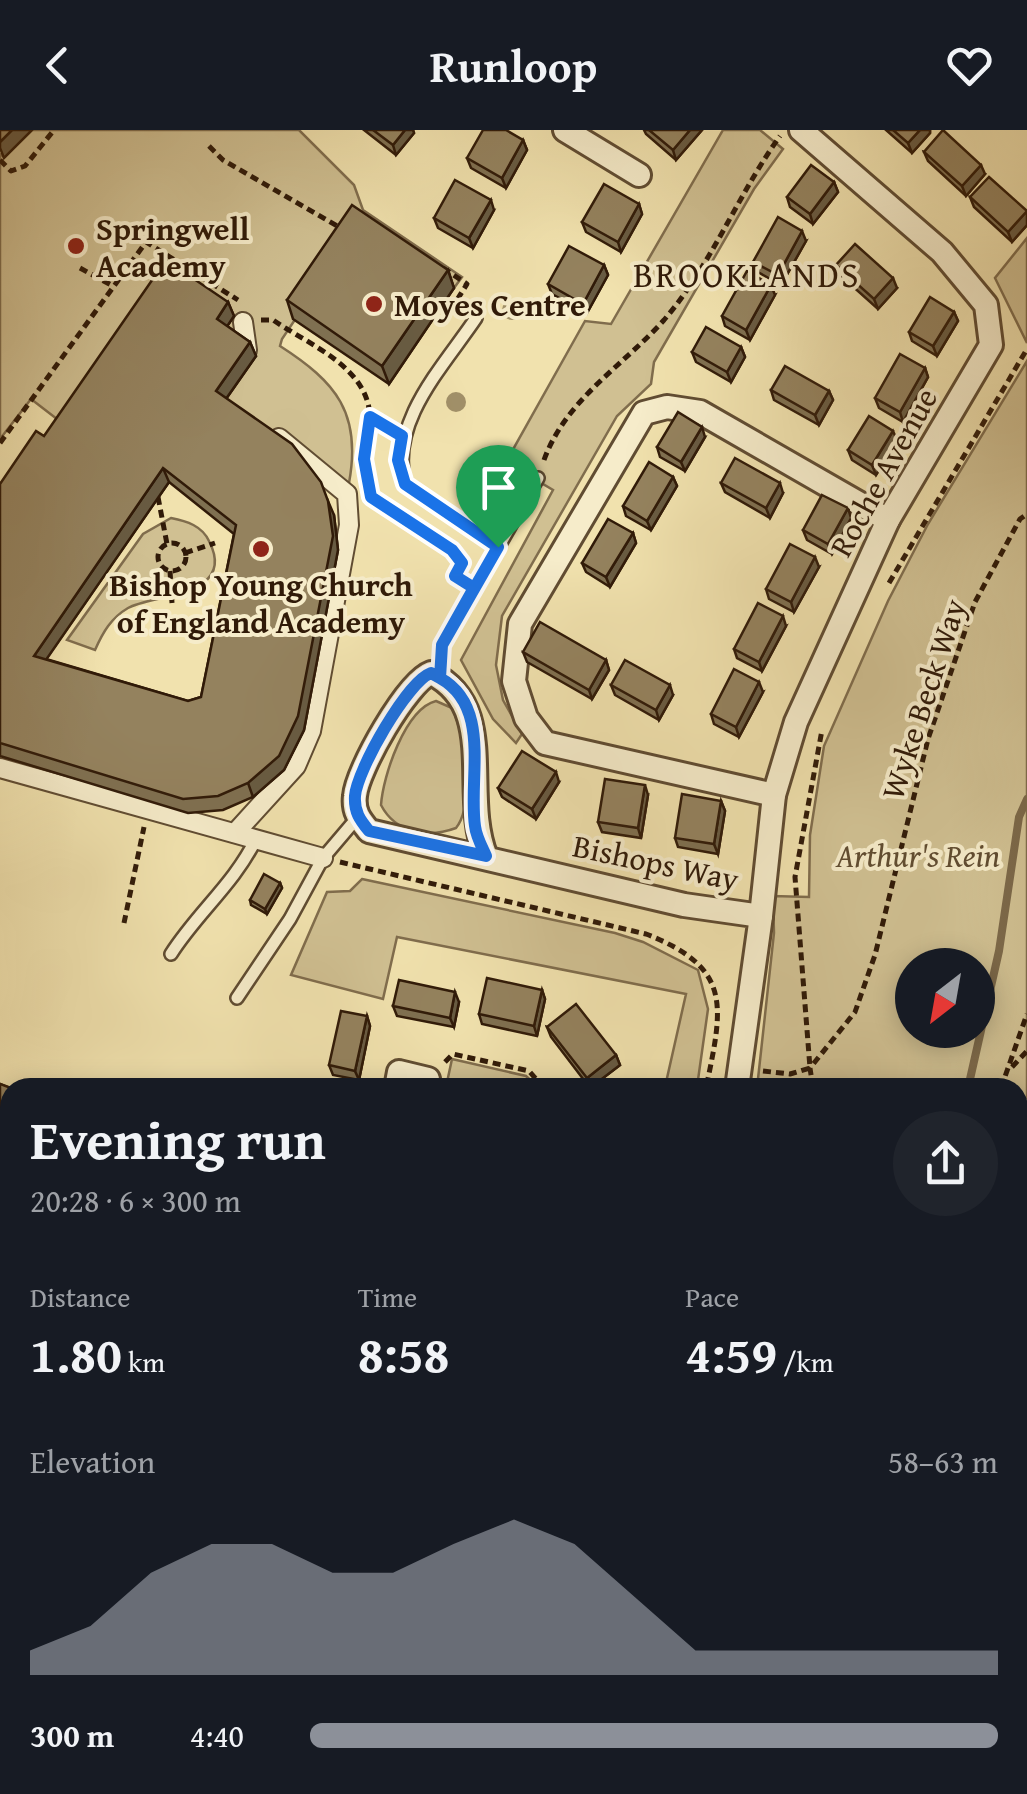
<!DOCTYPE html>
<meta charset="utf-8">
<style>
body{margin:0;font-family:"Gentium Book Plus",serif;background:#20242c;color:#f1f3f6;height:100vh;display:flex;flex-direction:column;font-size:38px;white-space:nowrap}
*{box-sizing:border-box;margin:0}
p{font-size:32px;color:#9ea1a6}
.icon{flex:none;width:55px;height:55px;fill:none;stroke:currentColor;stroke-width:2;stroke-linecap:round;stroke-linejoin:round}
.map{position:relative;flex:1;overflow:hidden}
.details{position:absolute;left:0px;top:948px;width:1028px;height:718px;display:flex;flex-direction:column;background:#171b24;border-radius:30px 30px 0 0;box-shadow:0 5px 25px #0003}
.details>*{flex:none}
.needle{width:65px;rotate:211deg}
.fabs{position:absolute;left:895px;top:818px;display:grid;gap:20px}
.fabs a{display:grid;place-items:center;width:100px;height:100px;border-radius:50%;background:#171b24;box-shadow:0 5px 25px #0003;font-size:50px}
.pin{position:absolute;display:grid;place-items:center;width:85px;height:85px;color:#fff;margin:-102px -42px;border-radius:50% 50% 50% 0;rotate:-45deg;box-shadow:0 0 10px #0007}
.pin .icon{rotate:45deg}
.round{display:grid;place-items:center;flex:none;width:105px;height:105px;border-radius:52px;background:#20242c}
.head{display:flex;align-items:center;justify-content:space-between;height:170px;padding:0 30px}
h1{font-size:55px;font-weight:700;line-height:75px}
.stats{display:grid;grid-template-columns:repeat(3,1fr);gap:15px;height:170px;padding:10px 30px}
.stats div{display:grid;align-content:center}
.stats b{font-size:50px;font-weight:700}
.stats small{font-size:28px;font-weight:400}
.stats p{font-size:28px}
.chart{height:280px;padding:20px 30px}
.chart p{display:flex;justify-content:space-between}
.chart svg{width:100%;height:180px;margin-top:10px;fill:#8c9099;opacity:.7}
ul{padding:0 30px;list-style:none;font-size:32px}
li{display:grid;grid-template-columns:160px 120px 1fr;align-items:center;height:75px}
li i{height:25px;border-radius:12px;background:#8c9099}
header{display:flex;justify-content:space-between;align-items:center;height:130px;padding:0 30px;background:#171b24;font-size:45px;font-weight:700}
.map>svg:first-child{display:block}
</style>
<header><svg class="icon" aria-label="back" viewBox="0 0 24 24"><path d="M15 5l-7 7 7 7"/></svg>Runloop<svg class="icon" aria-label="heart" viewBox="0 0 24 24"><path d="M12 20l-8-8c-3-5 5-10 8-4 3-6 11-1 8 4z"/></svg></header>
<div class="map">
<svg width="1027" height="1664" viewBox="0 0 1027 1664">
<rect width="100%" height="100%" fill="#f1e2ae"/>
<filter id="stains"><feTurbulence type="fractalNoise" baseFrequency=".002" numOctaves="4"/><feColorMatrix values="0 0 0 0 .2 0 0 0 0 .09 0 0 0 0 .02 0 0 0 .5 -.17"/></filter>
<radialGradient id="worn" r=".72"><stop offset=".6" stop-color="#630" stop-opacity="0"/><stop offset="1" stop-color="#630" stop-opacity=".3"/></radialGradient>
<!-- green -->
<g fill="#d0c092" stroke="#806d4d" stroke-width="2.5" fill-rule="evenodd">
<path d="M32,0H299L354,55L363,80L462,147L454,158L359,94L282,209L280,216C336,252 362,283 349,353L338,360L221,276L222,204L233,187L66,296L31,269L0,309V24L4,27Z"/>
<polygon points="723,0 760,0 783,19 754,59 654,232 651,254 617,286 502,486 496,535 503,570 522,604 516,613 493,589 461,530 553,360 506,332 585,191 611,194"/>
<polygon points="1027,108 1027,213 995,148"/>
<path d="M1027,231V968L1018,971V958H757L774,803L773,766L809,767L810,705L824,616L888,471L928,394ZM912,835H978V900H912Z"/>
<path d="M171,388C187,391 202,396 209,411C238,467 153,464 128,478C111,488 103,502 95,520L67,510L143,404Z"/>
<path d="M436,571L452,578C465,605 475,674 456,698C429,708 396,704 381,675C383,646 405,579 436,571Z"/>
<polygon points="362,749 615,803 643,812 698,840 708,879 697,957 665,957 686,864 397,807 383,869 291,845 327,762 350,761"/>
<polygon points="452,929 526,946 538,957 446,957"/>
<polygon points="1018,1105 1027,1106 1027,1389 1018,1390"/>
<polygon points="0,1514 10,1519 10,1655 182,1655 189,1664 0,1664"/>
<polygon points="534,1655 938,1655 937,1664 535,1664"/>
</g>
<g fill="none" stroke-linecap="round" stroke-linejoin="round">
<!-- stream -->
<g stroke="#7c694a" stroke-width="8">
<polyline points="968,958 999,821 1019,687 1027,669"/>
<polyline points="931,1655 931,1664"/>
</g>
<defs>
<g id="service">
<path d="M476,188C443,237 389,292 405,353L498,417"/>
<polyline points="440,548 442,515 538,348"/>
<path d="M171,824C197,783 234,754 256,709"/>
<polyline points="237,868 290,789 323,728 357,688"/>
</g>
<g id="pedestrian">
<polyline points="243,192 247,220"/>
<polyline points="0,638 323,728"/>
<polyline points="235,703 296,636 311,601 349,395 347,364 279,308"/>
</g>
<g id="minor">
<polyline points="565,0 639,45"/>
<polyline points="774,665 545,613 526,588 514,551 520,494 644,283 667,277 700,282 888,390"/>
<path d="M486,727C460,663 500,577 431,543C407,552 357,640 355,666C353,682 360,690 369,701L684,775L761,786L737,958"/>
<polyline points="761,786 774,665 796,592 888,390 991,215 986,175 942,122 801,0"/>
<polyline points="396,958 399,942 428,949"/>
<polyline points="0,1479 10,1483"/>
<polyline points="219,1655 226,1664"/>
</g>
<g id="tertiary">
<polyline points="0,1092 10,1094"/>
<polyline points="0,1181 10,1184"/>
</g>
</defs>
<!-- service casing -->
<use href="#service" stroke="#604c32" stroke-width="16"/>
<!-- pedestrian casing -->
<use href="#pedestrian" stroke="#604c32" stroke-width="22"/>
<!-- minor casing -->
<use href="#minor" stroke="#604c32" stroke-width="28"/>
<!-- tertiary casing -->
<use href="#tertiary" stroke="#604c32" stroke-width="35"/>
<!-- path -->
<g stroke="#301a08" stroke-width="5" stroke-dasharray="8 5" stroke-linecap="butt">
<polyline points="209,16 223,30 339,97"/>
<polyline points="0,30 11,41 25,36 54,0"/>
<polyline points="80,138 113,156"/>
<polyline points="443,138 467,154 455,173"/>
<path d="M261,190H273C311,216 368,237 370,287L388,298"/>
<polyline points="0,313 146,112 238,170"/>
<path d="M544,330C566,269 623,236 664,190C712,134 737,66 780,6"/>
<polyline points="366,354 365,310 370,287"/>
<polyline points="370,364 386,380 458,426 462,433 455,446 460,450"/>
<polyline points="158,367 167,414"/>
<circle cx="172" cy="427" r="14"/>
<polyline points="185,423 215,413"/>
<polyline points="170,441 172,473"/>
<polyline points="889,453 1027,219"/>
<path d="M340,732L646,804C733,838 723,876 706,958"/>
<polyline points="124,793 144,697"/>
<polyline points="445,932 453,924 529,941 544,958"/>
<polyline points="1012,937 1027,921"/>
<polyline points="763,941 790,944 810,938 795,747 822,600"/>
<polyline points="813,958 810,938 855,882 875,825 928,609 975,472 1020,389 1027,384"/>
<polyline points="1001,958 1027,884"/>
<polyline points="711,1655 713,1664"/>
<polyline points="958,1655 958,1664"/>
</g>
<!-- service -->
<use href="#service" stroke="#f6ecca" stroke-width="11"/>
<!-- pedestrian -->
<use href="#pedestrian" stroke="#f6ecca" stroke-width="18"/>
<!-- minor -->
<use href="#minor" stroke="#f6ecca" stroke-width="22"/>
<!-- tertiary -->
<use href="#tertiary" stroke="#f6ecca" stroke-width="30"/>
</g>
<!-- trees -->
<g fill="#a19069">
<circle cx="512" cy="180" r="10"/>
<circle cx="456" cy="272" r="10"/>
</g>
<!-- wall -->
<g fill="#7f7051" stroke="#301a08" stroke-width="2.5" fill-rule="evenodd">
<polygon points="364,0 413,0 414,3 396,25"/>
<polygon points="644,0 702,0 676,30 646,4"/>
<polygon points="886,0 930,0 930,3 912,23"/>
<polygon points="523,10 527,20 506,58 471,38 467,28"/>
<polygon points="924,22 985,44 966,66 928,31"/>
<polygon points="834,52 838,62 813,94 790,77 787,67"/>
<polygon points="970,67 1027,81 1027,95 1012,112 974,77"/>
<polygon points="639,74 642,84 621,122 586,102 582,92"/>
<polygon points="494,80 473,118 438,98 434,88"/>
<polygon points="806,111 781,155 756,141 753,132"/>
<polygon points="604,135 608,145 587,183 552,164 548,154"/>
<polygon points="836,135 897,158 878,179 840,145"/>
<polygon points="448,140 454,158 389,254 293,189 287,170"/>
<polygon points="775,165 750,210 725,196 722,186"/>
<path d="M228,172L234,186L227,196L250,212L256,226L226,269L334,385L338,420L304,600L284,640L253,667L223,680L188,683L0,626V354L44,306ZM169,352L234,404L201,567L188,571L46,529Z"/>
<polygon points="954,182 958,191 937,226 912,211 909,202"/>
<polygon points="741,217 745,227 731,252 696,232 692,222"/>
<polygon points="925,238 928,247 903,292 879,278 875,268"/>
<polygon points="771,260 829,261 833,270 819,295 774,270"/>
<polygon points="705,307 685,341 660,327 657,317"/>
<polygon points="897,310 876,345 852,330 848,320"/>
<polygon points="673,347 677,356 651,400 626,386 623,376"/>
<polygon points="721,353 783,363 770,388 725,362"/>
<polygon points="848,378 851,388 832,424 807,410 803,400"/>
<polygon points="633,403 636,413 610,457 586,442 582,433"/>
<polygon points="819,437 794,482 769,469 766,459"/>
<polygon points="786,496 762,541 737,528 734,519"/>
<polygon points="523,522 606,530 609,540 592,569 527,532"/>
<polygon points="611,555 673,565 659,590 615,565"/>
<polygon points="763,562 739,607 714,594 711,584"/>
<polygon points="559,652 536,689 502,667 498,658"/>
<polygon points="648,665 641,708 602,702 598,692"/>
<polygon points="721,671 725,681 718,724 678,717 675,708"/>
<polygon points="280,753 282,758 267,784 251,775 250,770"/>
<polygon points="542,860 545,869 537,906 482,894 479,884"/>
<polygon points="459,872 454,897 397,886 393,876"/>
<polygon points="367,886 370,896 359,950 333,945 329,935"/>
<polygon points="547,897 616,925 620,935 590,958 551,907"/>
<polygon points="0,954 10,958 10,989 5,988 4,980 0,979"/>
<polygon points="10,1010 10,1046 3,1045 0,1037 0,1031"/>
<polygon points="0,1252 10,1255 10,1292 0,1290"/>
<polygon points="0,1406 10,1408 10,1445 0,1442"/>
<polygon points="1020,1520 1024,1530 1027,1579 1018,1580 1018,1521"/>
</g>
<!-- shaded-wall -->
<g fill="#685b42" stroke="#301a08" stroke-width="2.5">
<polygon points="12,0 32,0 4,28 0,18 0,12"/>
<polygon points="405,0 413,0 414,3 396,25 393,15"/>
<polygon points="690,0 702,0 676,30 673,20"/>
<polygon points="920,0 930,0 930,3 912,23 908,13"/>
<polygon points="523,10 527,20 506,58 502,48"/>
<polygon points="981,35 985,44 966,66 962,56"/>
<polygon points="834,52 838,62 813,94 810,84"/>
<polygon points="491,70 494,80 473,118 469,108"/>
<polygon points="639,74 642,84 621,122 618,112"/>
<polygon points="1027,81 1027,95 1012,112 1008,102"/>
<polygon points="802,101 806,111 781,155 778,145"/>
<polygon points="604,135 608,145 587,183 583,174"/>
<polygon points="448,140 454,158 389,254 382,236"/>
<polygon points="893,148 897,158 878,179 874,169"/>
<polygon points="771,155 775,165 750,210 746,200"/>
<polygon points="228,172 234,186 222,204 217,189"/>
<polygon points="954,182 958,191 937,226 933,216"/>
<polygon points="250,212 256,226 221,276 216,261"/>
<polygon points="741,217 745,227 731,252 727,242"/>
<polygon points="925,238 928,247 903,292 900,282"/>
<polygon points="829,261 833,270 819,295 815,285"/>
<polygon points="702,297 705,307 685,341 681,332"/>
<polygon points="893,301 897,310 876,345 872,335"/>
<polygon points="163,338 169,352 39,540 34,526"/>
<polygon points="673,347 677,356 651,400 647,391"/>
<polygon points="780,353 783,363 770,388 766,378"/>
<polygon points="328,371 334,385 338,420 304,600 284,640 253,667 248,653"/>
<polygon points="848,378 851,388 832,424 828,414"/>
<polygon points="633,403 636,413 610,457 606,447"/>
<polygon points="815,427 819,437 794,482 791,472"/>
<polygon points="783,486 786,496 762,541 759,532"/>
<polygon points="606,530 609,540 592,569 589,560"/>
<polygon points="759,552 763,562 739,607 736,597"/>
<polygon points="670,555 673,565 659,590 656,580"/>
<polygon points="556,642 559,652 536,689 532,679"/>
<polygon points="645,655 648,665 641,708 638,698"/>
<polygon points="721,671 725,681 718,724 714,714"/>
<polygon points="280,753 282,758 267,784 265,779"/>
<polygon points="542,860 545,869 537,906 534,896"/>
<polygon points="455,862 459,872 454,897 450,888"/>
<polygon points="367,886 370,896 359,950 355,941"/>
<polygon points="616,925 620,935 590,958 587,948"/>
<polygon points="1020,1520 1024,1530 1027,1579 1023,1569"/>
<polygon points="443,1655 447,1655 450,1664 443,1664"/>
</g>
<!-- building -->
<g fill="#94825e" stroke="#301a08" stroke-width="2.5" fill-rule="evenodd">
<polygon points="0,0 12,0 0,12"/>
<polygon points="373,0 405,0 393,15"/>
<polygon points="483,0 506,0 523,10 502,48 467,28"/>
<polygon points="649,0 690,0 673,20"/>
<polygon points="893,0 920,0 908,13"/>
<polygon points="943,0 981,35 962,56 924,22"/>
<polygon points="811,35 834,52 810,84 787,67"/>
<polygon points="989,47 1027,81 1008,102 970,67"/>
<polygon points="455,50 491,70 469,108 434,88"/>
<polygon points="604,54 639,74 618,112 582,92"/>
<polygon points="352,75 448,140 382,236 287,170"/>
<polygon points="778,87 802,101 778,145 753,132"/>
<polygon points="855,114 893,148 874,169 836,135"/>
<polygon points="569,116 604,135 583,174 548,154"/>
<path d="M166,130L228,172L217,189L250,212L216,261L292,314L321,352L328,371L333,406L298,586L279,626L248,653L218,666L183,669L0,613V354L36,301L44,306ZM163,338L236,395L201,567L188,571L34,526Z"/>
<polygon points="747,141 771,155 746,200 722,186"/>
<polygon points="930,167 954,182 933,216 909,202"/>
<polygon points="706,197 741,217 727,242 692,222"/>
<polygon points="900,224 925,238 900,282 875,268"/>
<polygon points="785,236 829,261 815,285 771,260"/>
<polygon points="678,282 702,297 681,332 657,317"/>
<polygon points="869,286 893,301 872,335 848,320"/>
<polygon points="735,328 780,353 766,378 721,353"/>
<polygon points="649,332 673,347 647,391 623,376"/>
<polygon points="822,365 848,378 828,414 803,400"/>
<polygon points="608,389 633,403 606,447 582,433"/>
<polygon points="790,414 815,427 791,472 766,459"/>
<polygon points="758,473 783,486 759,532 734,519"/>
<polygon points="540,492 606,530 589,560 523,522"/>
<polygon points="625,530 670,555 656,580 611,555"/>
<polygon points="734,539 759,552 736,597 711,584"/>
<polygon points="522,621 556,642 532,679 498,658"/>
<polygon points="605,649 645,655 638,698 598,692"/>
<polygon points="682,664 721,671 714,714 675,708"/>
<polygon points="264,744 280,753 265,779 250,770"/>
<polygon points="487,848 542,860 534,896 479,884"/>
<polygon points="399,850 455,862 450,888 393,876"/>
<polygon points="576,874 616,925 587,948 547,897"/>
<polygon points="341,881 367,886 355,941 329,935"/>
<polygon points="0,954 11,958 10,958 10,984 3,982 5,975 0,974"/>
<polygon points="6,1009 10,1010 10,1038 0,1035"/>
<polygon points="0,1252 10,1255 10,1284 0,1281"/>
<polygon points="1,1376 10,1379 10,1388 6,1401 0,1398"/>
<polygon points="1,1404 10,1408 10,1437 0,1433"/>
<polygon points="1024,1468 1027,1468 1027,1490 1025,1491"/>
<polygon points="1020,1520 1023,1569 1018,1570 1018,1521"/>
<rect x="394" y="1655" width="49" height="9"/>
</g>
<g fill="none" stroke-linecap="round" stroke-linejoin="round">
<defs>
<path id="route" d="M498,417L405,354L398,330L402,306L370,287L364,329L371,367L452,420L462,433L455,446L474,458L442,515L440,548L431,543C407,552 357,640 355,666C354,682 360,690 369,701L486,726C482,717 476,706 475,696C468,648 492,577 440,548L442,515L498,417"/>
</defs>
<!-- route casing -->
<use href="#route" stroke="#fff" stroke-width="20"/>
<!-- route -->
<use href="#route" stroke="#1a73e8" stroke-width="12"/>
</g>
<!-- markers -->
<g fill="#8f2418" stroke="#f6ecca" stroke-width="4">
<circle cx="76" cy="116" r="10"/>
<circle cx="374" cy="174" r="10"/>
<circle cx="261" cy="419" r="10"/>
</g>
<g text-anchor="middle" dominant-baseline="central" stroke-width="8" stroke-linejoin="round" paint-order="stroke">
<!-- poi labels -->
<g font-size="32" font-weight="bold" fill="#301a08" stroke="#f6ecca" text-anchor="start">
<text x="96" y="98">Springwell<tspan x="96" dy="37">Academy</tspan></text>
<text x="394" y="174">Moyes Centre</text>
<text x="261" y="454" text-anchor="middle">Bishop Young Church<tspan x="261" dy="37">of England Academy</tspan></text>
</g>
<!-- street labels -->
<g font-size="32" fill="#301a08" stroke="#f6ecca">
<text transform="translate(883 342) rotate(-61)">Roche Avenue</text>
<text transform="translate(923 569) rotate(-72)">Wyke Beck Way</text>
<text transform="translate(656 732) rotate(12)">Bishops Way</text>
</g>
<!-- park labels -->
<g font-size="32" font-style="italic" fill="#604c31" stroke="#f6ecca">
<text x="918" y="725">Arthur's Rein</text>
</g>
<!-- neighbourhood labels -->
<g font-size="35" letter-spacing="2.5" fill="#301a08" stroke="#f6ecca">
<text x="747" y="144">BROOKLANDS</text>
</g>
</g>
<rect width="100%" height="100%" filter="url(#stains)"/>
<rect width="100%" height="100%" fill="url(#worn)"/>
</svg>
<div class="fabs">
<a><svg class="needle" viewBox="-14 -14 28 28"><path d="M0-13l5 13h-10z" fill="#e53935"/><path d="M0 13l5-13h-10z" fill="#9ea1a6"/></svg></a>
</div>
<div class="pin" style="left:498px;top:417px;background:#1e9e55"><svg class="icon" aria-label="arrive" viewBox="0 0 24 24"><path d="M6 21V4h12l-3 4 3 4H6"/></svg></div>
<section class="details">
<div class="head"><div><h1>Evening run</h1><p>20:28 · 6 × 300 m</p></div><a class="round"><svg class="icon" aria-label="share" viewBox="0 0 24 24"><path d="M12 15V3M7 8l5-5 5 5M5 13v7h14v-7"/></svg></a></div>
<div class="stats">
<div><p>Distance</p><b>1.80<small> km</small></b></div>
<div><p>Time</p><b>8:58</b></div>
<div><p>Pace</p><b>4:59<small> /km</small></b></div>
</div>
<div class="chart"><p><span>Elevation</span>58–63 m</p>
<svg viewBox="0 0 160 44" preserveAspectRatio="none"><path d="M0 44V38L10 32L20 19L30 12L40 12L50 19L60 19L70 12L80 6L90 12L100 25L110 38L120 38L130 38L140 38L150 38L160 38V44z"/></svg>
</div>
<ul>
<li><b>300 m</b>4:40<i style="width:100%"></i></li>
</ul>
</section>
</div>
